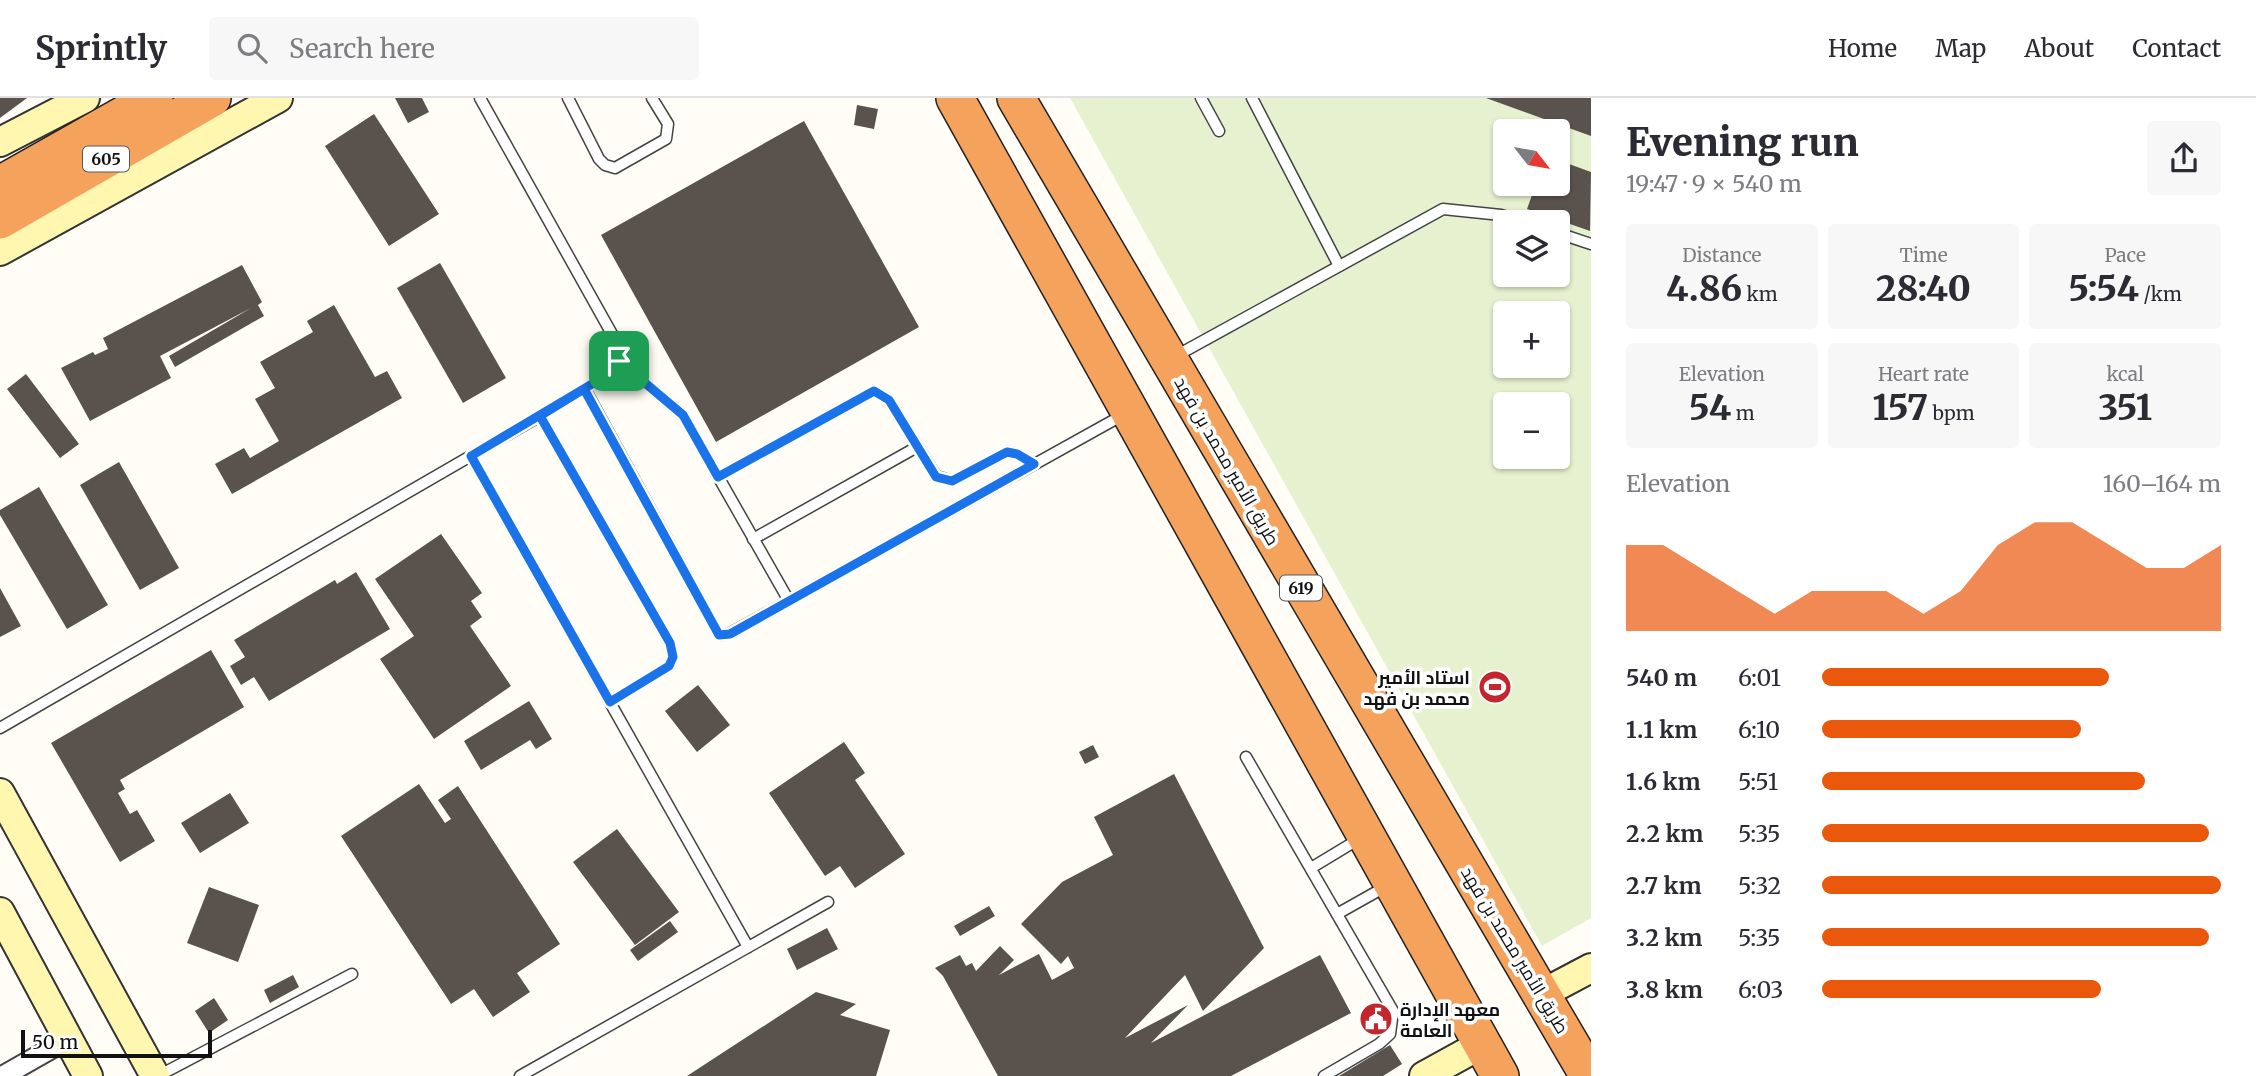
<!DOCTYPE html>
<meta charset="utf-8">
<style>
body{margin:0;font-family:Merriweather,Cairo,serif;background:#f7f7f7;color:#2b2b33;height:100vh;display:flex;flex-direction:column;font-size:26px;white-space:nowrap}
*{box-sizing:border-box;margin:0}
p{font-size:23px;color:#7c7c81}
.icon{flex:none;width:38px;height:38px;fill:none;stroke:currentColor;stroke-width:2;stroke-linecap:round;stroke-linejoin:round}
.map{position:relative;flex:1;overflow:hidden}
.panel{display:flex;flex-direction:column;background:#fff;width:665px}
.panel>*{flex:none}
.needle{width:46px;rotate:121deg}
.tools{position:absolute;left:1493px;top:21px;display:grid;gap:14px}
.tools a{display:grid;place-items:center;width:77px;height:77px;border-radius:7px;background:#fff;box-shadow:0 2px 5px #0004;font-size:35px}
.scale{position:absolute;left:21px;bottom:18px;width:191px;box-sizing:border-box;padding-left:7px;border:4px solid #111;border-top:0;font-size:19px;line-height:24px;white-space:nowrap;color:#111;-webkit-text-stroke:5px #fff;paint-order:stroke}
.pin{position:absolute;display:grid;place-items:center;width:60px;height:60px;color:#fff;margin:-30px;border-radius:14px;box-shadow:0 4px 10px #0006}
.round{display:grid;place-items:center;flex:none;width:74px;height:74px;border-radius:7px;background:#f7f7f7}
.overview{display:flex;align-items:center;justify-content:space-between;height:119px;padding:0 35px}
h1{font-size:38px;font-weight:800;line-height:52px}
.figures{display:grid;grid-template-columns:repeat(3,1fr);gap:10px;height:119px;padding:7px 35px}
.figures div{display:grid;align-content:center;border-radius:7px;background:#f7f7f7;text-align:center}
.figures b{font-size:35px;font-weight:800}
.figures small{font-size:19px;font-weight:400}
.figures p{font-size:19px}
.chart{height:196px;padding:14px 35px}
.chart p{display:flex;justify-content:space-between}
.chart svg{width:100%;height:126px;margin-top:7px;fill:#ea580c;opacity:.7}
ul{padding:0 35px;list-style:none;font-size:23px}
li{display:grid;grid-template-columns:112px 84px 1fr;align-items:center;height:52px}
li i{height:18px;border-radius:9px;background:#ea580c}
header{display:flex;align-items:center;gap:42px;box-sizing:border-box;height:98px;padding:0 35px;background:#fff;border-bottom:2px solid #e1e1e2}
header strong{font-size:33px}
nav{display:flex;gap:38px;margin-inline-start:auto;font-size:24px}
.search{width:490px;height:63px;background:#f7f7f7;display:flex;align-items:center;gap:18px;box-sizing:border-box;padding:0 24px;border-radius:7px;color:#7c7c81;font-size:26px}
main{display:flex;flex:1;min-height:0}
.map>svg:first-child{display:block}
</style>
<header>
<strong>Sprintly</strong>
<div class="search"><svg class="icon" aria-label="search" viewBox="0 0 24 24"><circle cx="10" cy="10" r="6"/><path d="M15 15l6 6"/></svg>Search here</div>
<nav><a>Home</a><a>Map</a><a>About</a><a>Contact</a></nav>
</header>
<main>
<div class="map">
<svg width="1591" height="978" viewBox="0 0 1591 978">
<rect width="100%" height="100%" fill="#fffdf5"/>
<!-- pitch -->
<path fill="#e6f2cf" fill-rule="evenodd" d="M1070,0H1591V820L1542,848ZM1505,33H1558V86H1505ZM1505,124H1558V177H1505ZM1505,215H1558V268H1505ZM1505,306H1558V359H1505Z"/>
<!-- building -->
<g fill="#5a524d">
<polygon points="0,0 27,0 0,20"/>
<polygon points="395,0 422,0 429,14 408,25"/>
<polygon points="1486,0 1591,0 1591,38"/>
<polygon points="857,7 878,11 874,31 854,27"/>
<polygon points="374,16 439,116 389,148 325,48"/>
<polygon points="804,23 919,229 716,344 601,137"/>
<polygon points="1558,62 1591,74 1590,133 1527,111 1536,86 1558,86"/>
<polygon points="440,165 506,280 463,305 397,190"/>
<polygon points="242,167 262,204 258,207 264,218 175,269 169,258 251,210 160,258 171,280 90,323 61,270 93,254 95,257 108,251 103,240"/>
<polygon points="334,207 375,279 387,273 402,300 232,396 215,366 244,350 250,360 279,343 255,301 275,290 260,264 313,234 307,223"/>
<polygon points="26,276 79,346 60,360 7,291"/>
<polygon points="119,364 179,470 140,492 80,387"/>
<polygon points="39,389 108,507 67,531 0,417 0,412"/>
<polygon points="441,436 482,495 471,503 482,519 470,528 511,588 434,641 380,561 414,538 375,481"/>
<polygon points="356,474 390,531 269,603 254,579 241,587 230,568 245,559 234,542 335,482 337,486"/>
<polygon points="0,490 21,528 0,539"/>
<polygon points="211,552 244,609 120,682 125,691 118,695 130,716 137,712 155,743 120,764 51,645"/>
<polygon points="698,587 730,627 697,654 665,613"/>
<polygon points="529,603 552,641 536,651 530,642 481,672 464,643"/>
<polygon points="844,644 865,675 855,682 905,756 855,790 840,768 825,778 769,695"/>
<polygon points="1093,647 1099,659 1085,666 1079,654"/>
<polygon points="1174,676 1264,850 1203,913 1185,877 1125,940 1188,907 1151,945 1320,857 1351,915 1231,978 998,978 943,878 935,870 960,857 966,868 972,865 976,873 1000,848 1014,862 999,877 1039,856 1052,882 1074,870 1068,858 1061,866 1021,826 1062,784 1113,757 1094,719"/>
<polygon points="419,686 445,725 451,721 438,702 458,688 560,846 517,875 530,894 493,919 474,891 451,906 341,738"/>
<polygon points="230,695 249,725 200,755 181,725"/>
<polygon points="617,731 679,814 635,847 573,764"/>
<polygon points="209,789 259,807 238,864 187,845"/>
<polygon points="989,808 995,818 960,838 954,828"/>
<polygon points="670,823 678,834 638,863 630,852"/>
<polygon points="827,830 838,851 797,872 787,851"/>
<polygon points="293,877 299,889 270,905 264,892"/>
<polygon points="816,894 856,906 840,917 890,932 876,978 687,978"/>
<polygon points="214,900 228,922 209,935 195,913"/>
<polygon points="1390,947 1402,966 1383,978 1339,978"/>
</g>
<g fill="none" stroke-linecap="round" stroke-linejoin="round">
<defs>
<g id="lane">
<polyline points="568,0 599,61 605,67 615,70 666,41 668,26 652,0"/>
<polyline points="1201,0 1219,33"/>
<polyline points="1252,0 1339,168"/>
<polyline points="1558,135 1591,146"/>
<polyline points="1174,259 1443,111 1501,117 1524,124"/>
<polyline points="619,263 683,317 789,503"/>
<polyline points="585,291 719,537 729,536 1123,317"/>
<polyline points="540,318 670,545 673,559 669,568 610,604"/>
<polyline points="471,358 748,849"/>
<polyline points="718,379 874,293 889,302 936,378 952,383 1007,354 1017,356 1034,366"/>
<polyline points="753,441 917,349"/>
<polyline points="0,630 540,318 607,277 619,263 617,245 480,0"/>
<polyline points="1246,659 1393,913 1390,936 1379,946 1324,978"/>
<polyline points="1311,770 1359,741"/>
<polyline points="1337,816 1385,789"/>
<polyline points="158,978 352,876"/>
<polyline points="520,978 828,804"/>
</g>
<polyline id="street" points="3,978 68,941"/>
<g id="secondary">
<polyline points="0,44 85,0"/>
<polyline points="0,153 278,0"/>
<polyline points="0,695 155,978"/>
<polyline points="0,814 88,978"/>
<polyline points="1540,897 1591,870"/>
<polyline points="1424,978 1482,946"/>
</g>
<g id="highway">
<polyline points="955,0 1500,978"/>
<polyline points="1016,0 1589,978"/>
<polyline points="0,87 154,0"/>
<polyline points="0,122 212,0"/>
</g>
</defs>
<!-- lane casing -->
<use href="#lane" stroke="#444" stroke-width="13"/>
<!-- street casing -->
<use href="#street" stroke="#444" stroke-width="23"/>
<!-- secondary casing -->
<use href="#secondary" stroke="#333" stroke-width="32"/>
<!-- highway casing -->
<use href="#highway" stroke="#222" stroke-width="40"/>
<!-- lane -->
<use href="#lane" stroke="#fff" stroke-width="10"/>
<!-- street -->
<use href="#street" stroke="#fff" stroke-width="19"/>
<!-- secondary -->
<use href="#secondary" stroke="#fff6b0" stroke-width="28"/>
<!-- highway -->
<use href="#highway" stroke="#f5a25d" stroke-width="37"/>
</g>
<g fill="none" stroke-linecap="round" stroke-linejoin="round">
<defs>
<polyline id="route" points="619,263 607,277 471,358 610,604 669,568 673,559 670,545 540,318 584,291 719,537 730,536 1034,366 1017,356 1007,354 952,383 936,379 889,302 874,293 718,379 683,317 619,263"/>
</defs>
<!-- route casing -->
<use href="#route" stroke="#fff" stroke-width="14"/>
<!-- route -->
<use href="#route" stroke="#1a73e8" stroke-width="9"/>
</g>
<!-- icons -->
<defs>
<symbol id="stadium-disc" viewBox="-11 -11 22 22"><circle r="9.5" fill="#c4262e" stroke="#fff"/><path d="M0-5a6.5 5 0 1 0 0 10a6.5 5 0 1 0 0-10ZM-3.5-1.8h7v3.6h-7Z" fill="#fff"/></symbol>
<symbol id="civic-disc" viewBox="-11 -11 22 22"><circle r="9.5" fill="#c4262e" stroke="#fff"/><path d="M-.6-6.5H3V-4.5H.6V-3L4-1V1h2V6H-6V1h2V-1L-.6-3ZM-1.2 2.5V6h2.4V2.5Z" fill="#fff"/></symbol>
</defs>
<g fill-rule="evenodd">
<use href="#stadium-disc" x="1476" y="570" width="38" height="38"/>
<use href="#civic-disc" x="1357" y="902" width="38" height="38"/>
</g>
<g text-anchor="middle" dominant-baseline="central" stroke-width="7" stroke-linejoin="round" paint-order="stroke">
<!-- shield labels -->
<g fill="#fff" stroke="#585858" stroke-width="2">
<rect x="83" y="48.5" width="46" height="25" rx="5"/>
<rect x="1280" y="477.5" width="42" height="25" rx="5"/>
</g>
<g font-size="16" font-weight="bold" fill="#111">
<text x="106" y="61">605</text>
<text x="1301" y="490">619</text>
</g>
<!-- street labels -->
<g font-size="18" fill="#111" stroke="#fff">
<text transform="translate(1227 363) rotate(60)">طريق الأمير محمد بن فهد</text>
<text transform="translate(1515 852) rotate(59)">طريق الأمير محمد بن فهد</text>
</g>
<!-- poi labels -->
<g font-size="18" font-weight="bold" fill="#111" stroke="#fff" text-anchor="end">
<text x="1470" y="579">استاد الأمير<tspan x="1470" dy="21">محمد بن فهد</tspan></text>
<text x="1400" y="911" text-anchor="start">معهد الإدارة<tspan x="1400" dy="21">العامة</tspan></text>
</g>
</g>
</svg>
<div class="tools">
<a><svg class="needle" viewBox="-14 -14 28 28"><path d="M0-13l5 13h-10z" fill="#e53935"/><path d="M0 13l5-13h-10z" fill="#7c7c81"/></svg></a>
<a><svg class="icon" aria-label="layers" viewBox="0 0 24 24"><path d="M12 4l9 5-9 5-9-5zM3 14l9 5 9-5"/></svg></a>
<a>+</a>
<a>−</a>
</div>
<div class="scale">50 m</div>
<div class="pin" style="left:619px;top:263px;background:#1e9e55"><svg class="icon" aria-label="arrive" viewBox="0 0 24 24"><path d="M6 21V4h12l-3 4 3 4H6"/></svg></div>
</div>
<section class="panel">
<div class="overview"><div><h1>Evening run</h1><p>19:47 · 9 × 540 m</p></div><a class="round"><svg class="icon" aria-label="share" viewBox="0 0 24 24"><path d="M12 15V3M7 8l5-5 5 5M5 13v7h14v-7"/></svg></a></div>
<div class="figures">
<div><p>Distance</p><b>4.86<small> km</small></b></div>
<div><p>Time</p><b>28:40</b></div>
<div><p>Pace</p><b>5:54<small> /km</small></b></div>
</div>
<div class="figures">
<div><p>Elevation</p><b>54<small> m</small></b></div>
<div><p>Heart rate</p><b>157<small> bpm</small></b></div>
<div><p>kcal</p><b>351</b></div>
</div>
<div class="chart"><p><span>Elevation</span>160–164 m</p>
<svg viewBox="0 0 160 44" preserveAspectRatio="none"><path d="M0 44V14L10 14L20 22L30 30L40 38L50 30L60 30L70 30L80 38L90 30L100 14L110 6L120 6L130 14L140 22L150 22L160 14V44z"/></svg>
</div>
<ul>
<li><b>540 m</b>6:01<i style="width:72%"></i></li>
<li><b>1.1 km</b>6:10<i style="width:65%"></i></li>
<li><b>1.6 km</b>5:51<i style="width:81%"></i></li>
<li><b>2.2 km</b>5:35<i style="width:97%"></i></li>
<li><b>2.7 km</b>5:32<i style="width:100%"></i></li>
<li><b>3.2 km</b>5:35<i style="width:97%"></i></li>
<li><b>3.8 km</b>6:03<i style="width:70%"></i></li>
</ul>
</section>
</main>
